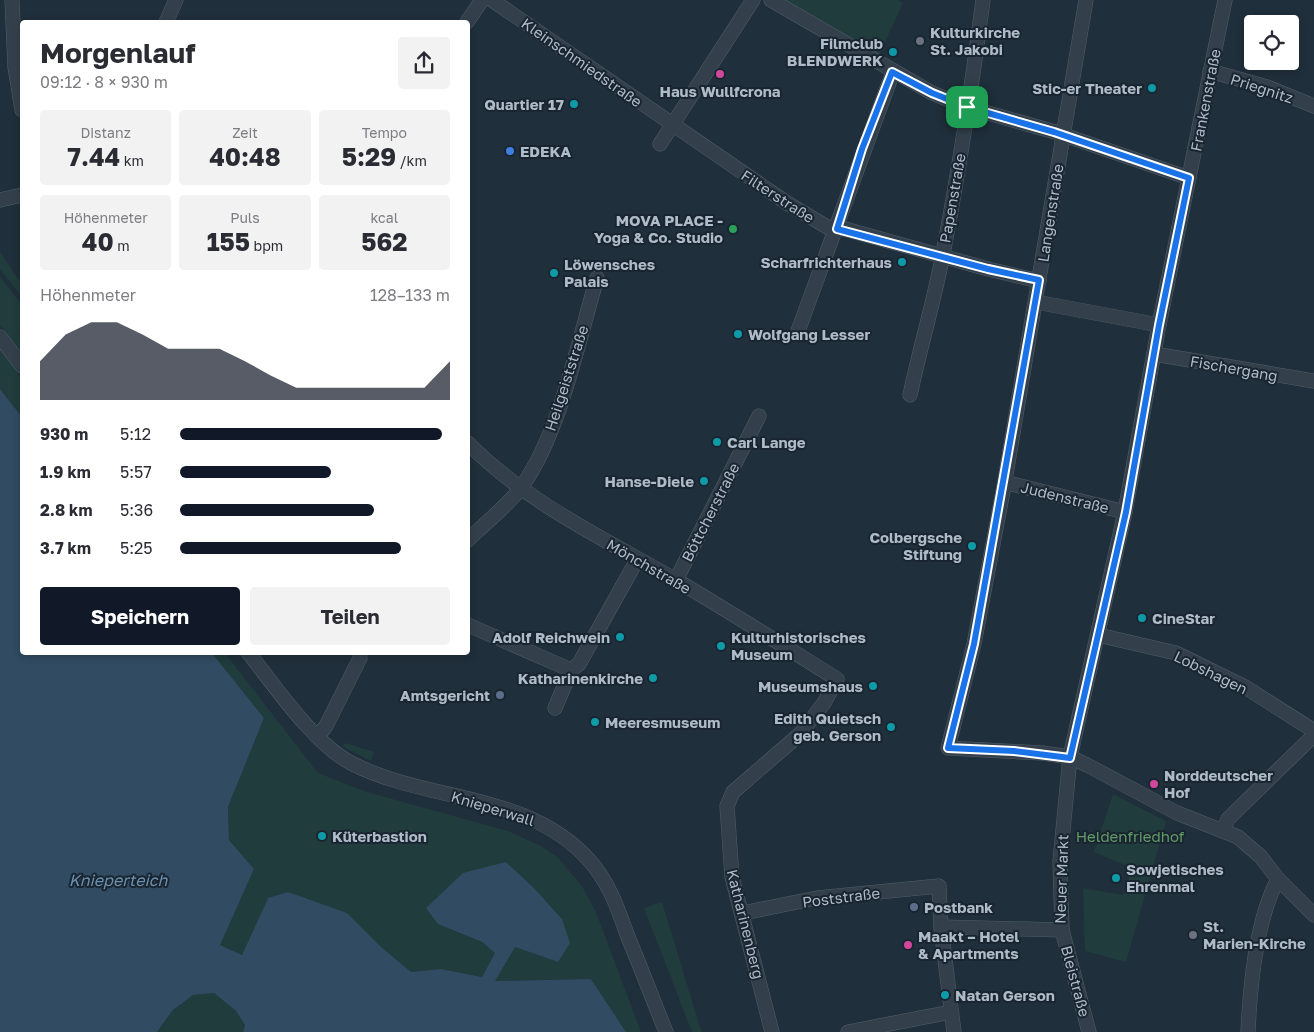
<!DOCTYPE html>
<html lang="de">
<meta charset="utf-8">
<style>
body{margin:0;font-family:"Golos Text",sans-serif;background:#f2f2f3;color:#2b2b33;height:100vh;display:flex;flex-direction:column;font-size:19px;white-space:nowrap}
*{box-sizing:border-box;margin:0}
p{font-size:16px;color:#7c7c81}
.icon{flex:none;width:28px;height:28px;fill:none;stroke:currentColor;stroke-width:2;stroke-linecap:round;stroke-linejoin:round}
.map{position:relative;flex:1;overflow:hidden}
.details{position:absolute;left:20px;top:20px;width:450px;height:635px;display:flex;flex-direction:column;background:#fff;border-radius:5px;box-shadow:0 2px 8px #0003}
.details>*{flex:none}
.controls{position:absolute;left:1244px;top:15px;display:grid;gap:10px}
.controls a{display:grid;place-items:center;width:55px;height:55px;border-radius:5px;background:#fff;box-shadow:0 2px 8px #0003;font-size:25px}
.pin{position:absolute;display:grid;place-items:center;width:42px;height:42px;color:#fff;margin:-21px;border-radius:10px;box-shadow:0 2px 8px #0006}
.round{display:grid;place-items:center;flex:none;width:52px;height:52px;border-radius:5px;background:#f2f2f3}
.summary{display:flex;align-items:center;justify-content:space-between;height:85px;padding:0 20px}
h1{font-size:28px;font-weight:700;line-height:38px}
.stats{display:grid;grid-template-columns:repeat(3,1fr);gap:8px;height:85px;padding:5px 20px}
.stats div{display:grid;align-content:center;border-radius:5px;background:#f2f2f3;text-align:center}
.stats b{font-size:25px;font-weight:700}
.stats small{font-size:14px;font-weight:400}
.stats p{font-size:14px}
.chart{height:140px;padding:10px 20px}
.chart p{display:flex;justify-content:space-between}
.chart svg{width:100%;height:90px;margin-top:5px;fill:#111827;opacity:.7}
.primary-button{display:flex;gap:10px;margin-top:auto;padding:10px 20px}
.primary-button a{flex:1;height:58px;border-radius:5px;background:#111827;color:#fff;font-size:20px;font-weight:700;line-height:58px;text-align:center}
.primary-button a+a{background:#f2f2f3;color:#2b2b33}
ul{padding:0 20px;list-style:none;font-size:16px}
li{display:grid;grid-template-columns:80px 60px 1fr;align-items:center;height:38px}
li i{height:12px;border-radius:6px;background:#111827}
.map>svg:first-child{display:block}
</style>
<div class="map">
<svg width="1314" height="1032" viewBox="0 0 1314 1032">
<rect width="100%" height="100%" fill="#1f2f3b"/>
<!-- green -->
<g fill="#213c3c">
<polygon points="780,0 897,0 903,3 878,57"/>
<polygon points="0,252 22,285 22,297 0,269"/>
<polygon points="0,277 22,304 22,330 19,333 22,338 22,355 0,325"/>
<polygon points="0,348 22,378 22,417 0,389"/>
<polygon points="212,653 225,653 318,773 367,792 508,831 541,846 557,857 582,886 596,912 641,1032 626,1032 591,979 494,981 515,947 558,962 562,919 535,889 506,862 438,924 482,942 496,953 482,977 441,969 411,972 380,946 268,898 242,955 219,945 254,869 229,840 228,807 264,718"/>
<polygon points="346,743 374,752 371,761 342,746"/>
<polygon points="1113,794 1166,821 1126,962 1085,951 1083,888 1123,895 1132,868 1094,852"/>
<polygon points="662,902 699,1024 702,1032 692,1032 644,908"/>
<polygon points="214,993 236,1011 245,1025 243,1032 157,1032 173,1010 193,995"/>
</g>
<!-- water -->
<polygon fill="#304b62" points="0,389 22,417 22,652 212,653 264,718 228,807 229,840 254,869 220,945 242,955 268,898 288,892 347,913 380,946 411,972 441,969 482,977 495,953 482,942 438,924 426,908 463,873 506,862 535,889 562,919 570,943 558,962 515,947 495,981 591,979 626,1032 243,1032 245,1025 236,1011 214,993 193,995 173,1010 157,1032 0,1032"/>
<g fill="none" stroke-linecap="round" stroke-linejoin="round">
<defs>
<g id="minor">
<polyline points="12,0 15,67 22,110"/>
<polyline points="492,0 787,203 829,228 845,229 988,269 1039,281"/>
<polyline points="771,0 932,93 967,107 1055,132 1189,178"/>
<polyline points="1086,0 1004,486 974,644 948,748 1042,753 1070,757 1087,765 1177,813 1238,837 1261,857 1278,879 1314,915"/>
<polyline points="166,22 176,0"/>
<polyline points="467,22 482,0"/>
<polyline points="1210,71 1267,87 1314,106"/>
<polyline points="660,144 753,0"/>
<polyline points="0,200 22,195"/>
<polyline points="1036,302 1159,325"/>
<polyline points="798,331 893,72"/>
<polyline points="0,337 22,366"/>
<polyline points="1154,354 1314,381"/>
<path d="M910,395C920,348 934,301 943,254C959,170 972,85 983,0"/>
<path d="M468,443C526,502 604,539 676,580C730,612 784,646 837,679L824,703L800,734L733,792L727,806L732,877L772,1032"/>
<polyline points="1004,486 1012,484 1125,512"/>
<path d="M468,540C484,524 509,505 522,486C560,433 578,342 597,278"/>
<polyline points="676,580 759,416"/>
<polyline points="468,625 571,670 579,664 637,560"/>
<polyline points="1098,635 1176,653 1245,687 1314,731"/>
<path d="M248,652C274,685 314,744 351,763C428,803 527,791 589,860C609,882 618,909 628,937C641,968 653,1000 666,1032"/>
<polyline points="555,708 571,670"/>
<polyline points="318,736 326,726 360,658"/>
<polyline points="1223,830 1228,819 1314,735"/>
<polyline points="743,913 817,898 939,886 941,927 954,1032"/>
<polyline points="941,927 1062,930"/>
<polyline points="848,1032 951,1012"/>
<polyline points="1089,1032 1062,930 1060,861 1070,757 1125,512 1159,325 1225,0"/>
<path d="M1248,1032C1250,986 1256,920 1278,879"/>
</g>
</defs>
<!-- minor casing -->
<use href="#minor" stroke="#515e69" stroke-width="15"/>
<!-- minor -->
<use href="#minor" stroke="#33404b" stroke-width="14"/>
</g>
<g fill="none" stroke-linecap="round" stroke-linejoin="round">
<defs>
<polygon id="route" points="892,72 932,93 967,107 1054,132 1189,178 1159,325 1126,512 1070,758 1014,751 948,748 974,644 1039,280 988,269 837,229 862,149"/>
</defs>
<!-- route casing -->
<use href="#route" stroke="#fff" stroke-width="10"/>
<!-- route -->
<use href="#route" stroke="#1a73e8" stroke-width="6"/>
</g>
<!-- markers -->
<g fill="#6b7280" stroke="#192530" stroke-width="2">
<circle cx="920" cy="41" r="5"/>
<circle cx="1193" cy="935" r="5"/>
</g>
<g fill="#0f9aa8" stroke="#192530" stroke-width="2">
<circle cx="893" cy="52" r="5"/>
<circle cx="1152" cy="88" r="5"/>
<circle cx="574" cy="104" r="5"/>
<circle cx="902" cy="262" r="5"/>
<circle cx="554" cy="273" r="5"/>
<circle cx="738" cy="334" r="5"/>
<circle cx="717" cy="442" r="5"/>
<circle cx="704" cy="481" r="5"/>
<circle cx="972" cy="546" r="5"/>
<circle cx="1142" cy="618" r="5"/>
<circle cx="620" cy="637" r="5"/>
<circle cx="721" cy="646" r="5"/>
<circle cx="653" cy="678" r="5"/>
<circle cx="873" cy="686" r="5"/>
<circle cx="595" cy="722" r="5"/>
<circle cx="891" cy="727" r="5"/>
<circle cx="322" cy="836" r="5"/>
<circle cx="1116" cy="878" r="5"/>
<circle cx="945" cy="995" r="5"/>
</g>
<g fill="#d1479c" stroke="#192530" stroke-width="2">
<circle cx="720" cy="74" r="5"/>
<circle cx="1154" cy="784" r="5"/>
<circle cx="908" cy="945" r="5"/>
</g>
<circle fill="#3f7fe0" stroke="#192530" stroke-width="2" cx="510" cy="151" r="5"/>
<circle fill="#2e9e5b" stroke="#192530" stroke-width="2" cx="733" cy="229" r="5"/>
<g fill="#5c6f8a" stroke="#192530" stroke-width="2">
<circle cx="500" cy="695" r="5"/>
<circle cx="914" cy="907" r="5"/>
</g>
<g text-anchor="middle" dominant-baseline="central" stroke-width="4" stroke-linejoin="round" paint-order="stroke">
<!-- poi labels -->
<g font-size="15" font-weight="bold" fill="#aebbc8" stroke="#192530" text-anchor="start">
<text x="930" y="32">Kulturkirche<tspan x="930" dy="17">St. Jakobi</tspan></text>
<text x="883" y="43" text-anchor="end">Filmclub<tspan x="883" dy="17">BLENDWERK</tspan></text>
<text x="1142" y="88" text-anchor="end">Stic-er Theater</text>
<text x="720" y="91" text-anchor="middle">Haus Wullfcrona</text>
<text x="564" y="104" text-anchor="end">Quartier 17</text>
<text x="520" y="151">EDEKA</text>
<text x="723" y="220" text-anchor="end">MOVA PLACE -<tspan x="723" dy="17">Yoga &amp; Co. Studio</tspan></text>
<text x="892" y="262" text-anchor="end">Scharfrichterhaus</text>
<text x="564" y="264">Löwensches<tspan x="564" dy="17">Palais</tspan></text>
<text x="748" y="334">Wolfgang Lesser</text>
<text x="727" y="442">Carl Lange</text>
<text x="694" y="481" text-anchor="end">Hanse-Diele</text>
<text x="962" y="537" text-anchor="end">Colbergsche<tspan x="962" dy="17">Stiftung</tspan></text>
<text x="1152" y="618">CineStar</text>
<text x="610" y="637" text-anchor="end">Adolf Reichwein</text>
<text x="731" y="637">Kulturhistorisches<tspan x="731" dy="17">Museum</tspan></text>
<text x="643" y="678" text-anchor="end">Katharinenkirche</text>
<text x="863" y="686" text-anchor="end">Museumshaus</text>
<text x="490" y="695" text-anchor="end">Amtsgericht</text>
<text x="881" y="718" text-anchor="end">Edith Quietsch<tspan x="881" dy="17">geb. Gerson</tspan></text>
<text x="605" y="722">Meeresmuseum</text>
<text x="1164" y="775">Norddeutscher<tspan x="1164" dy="17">Hof</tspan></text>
<text x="332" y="836">Küterbastion</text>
<text x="1126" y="869">Sowjetisches<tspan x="1126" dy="17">Ehrenmal</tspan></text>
<text x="924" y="907">Postbank</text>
<text x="1203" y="926">St.<tspan x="1203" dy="17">Marien-Kirche</tspan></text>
<text x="918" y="936">Maakt – Hotel<tspan x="918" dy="17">&amp; Apartments</tspan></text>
<text x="955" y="995">Natan Gerson</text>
</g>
<!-- street labels -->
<g font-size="15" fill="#aebbc8" stroke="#192530">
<text transform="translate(582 62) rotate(35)">Kleinschmiedstraße</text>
<text transform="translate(1262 88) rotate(18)">Priegnitz</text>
<text transform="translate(1205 100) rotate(-79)">Frankenstraße</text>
<text transform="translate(778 196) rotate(33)">Filterstraße</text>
<text transform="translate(952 198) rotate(-80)">Papenstraße</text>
<text transform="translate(1050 213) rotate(-81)">Langenstraße</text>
<text transform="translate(1234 368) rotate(10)">Fischergang</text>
<text transform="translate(566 378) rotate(-72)">Heilgeiststraße</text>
<text transform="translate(1065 497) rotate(14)">Judenstraße</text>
<text transform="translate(710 512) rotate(-63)">Böttcherstraße</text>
<text transform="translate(649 566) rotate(30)">Mönchstraße</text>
<text transform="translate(1211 672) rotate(26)">Lobshagen</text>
<text transform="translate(493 808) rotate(17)">Knieperwall</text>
<text transform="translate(1061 879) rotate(-88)">Neuer Markt</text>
<text transform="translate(841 897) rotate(-7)">Poststraße</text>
<text transform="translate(746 924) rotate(76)">Katharinenberg</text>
<text transform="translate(1076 981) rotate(75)">Bleistraße</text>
</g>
<!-- park labels -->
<g font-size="15" fill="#639b69" stroke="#192530">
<text x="1130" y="836">Heldenfriedhof</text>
</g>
<!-- water labels -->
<g font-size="16" font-style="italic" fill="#6c90ae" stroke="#192530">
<text x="118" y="880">Knieperteich</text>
</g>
</g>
</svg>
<div class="controls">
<a><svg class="icon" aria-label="locate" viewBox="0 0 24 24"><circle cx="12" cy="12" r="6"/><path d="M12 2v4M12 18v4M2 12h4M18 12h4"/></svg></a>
</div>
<div class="pin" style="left:967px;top:107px;background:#1e9e55"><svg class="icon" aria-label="arrive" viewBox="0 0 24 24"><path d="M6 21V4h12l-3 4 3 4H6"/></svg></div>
<section class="details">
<div class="summary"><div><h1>Morgenlauf</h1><p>09:12 · 8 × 930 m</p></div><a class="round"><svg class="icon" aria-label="share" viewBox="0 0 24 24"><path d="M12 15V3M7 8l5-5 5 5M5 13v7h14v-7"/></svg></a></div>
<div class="stats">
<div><p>Distanz</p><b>7.44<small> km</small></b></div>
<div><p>Zeit</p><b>40:48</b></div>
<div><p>Tempo</p><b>5:29<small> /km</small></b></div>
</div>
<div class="stats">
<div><p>Höhenmeter</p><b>40<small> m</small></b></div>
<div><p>Puls</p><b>155<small> bpm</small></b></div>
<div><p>kcal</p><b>562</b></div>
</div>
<div class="chart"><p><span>Höhenmeter</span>128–133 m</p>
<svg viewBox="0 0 160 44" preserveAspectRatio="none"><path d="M0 44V25L10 12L20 6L30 6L40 12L50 19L60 19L70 19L80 25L90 32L100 38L110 38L120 38L130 38L140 38L150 38L160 25V44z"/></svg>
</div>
<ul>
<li><b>930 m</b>5:12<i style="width:97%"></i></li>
<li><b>1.9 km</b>5:57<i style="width:56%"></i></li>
<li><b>2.8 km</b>5:36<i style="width:72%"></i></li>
<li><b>3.7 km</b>5:25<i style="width:82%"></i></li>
</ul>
<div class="primary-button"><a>Speichern</a><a>Teilen</a></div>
</section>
</div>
